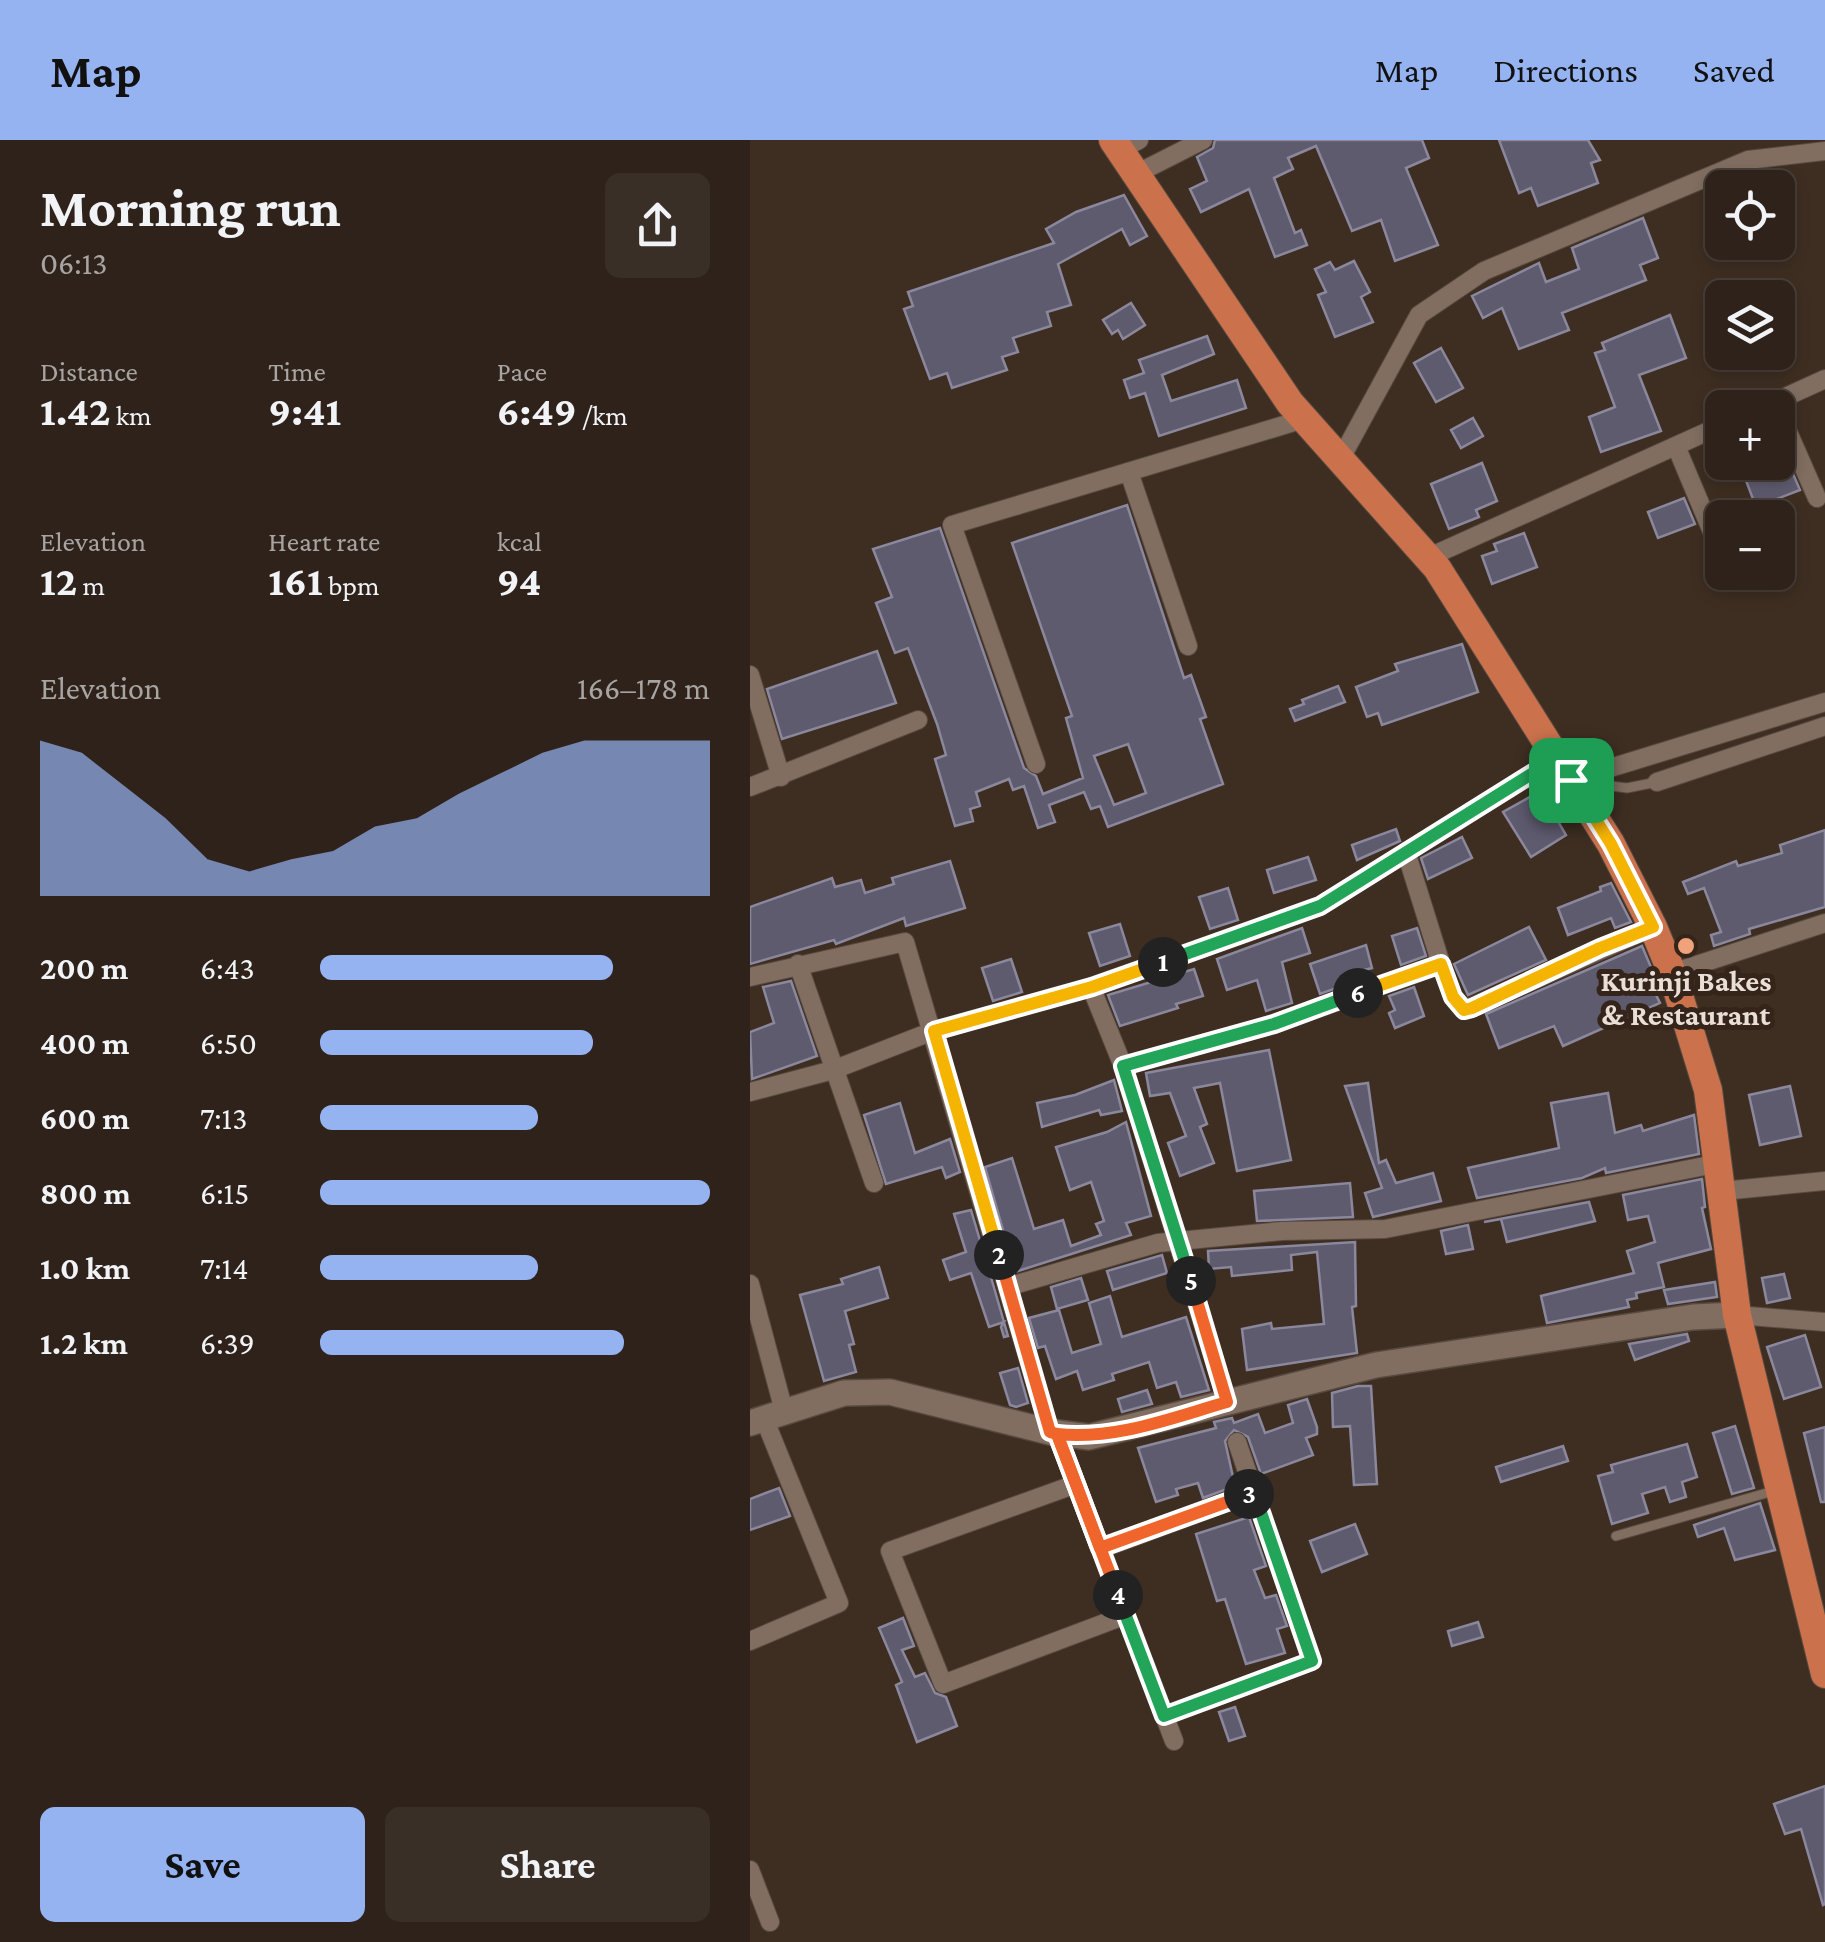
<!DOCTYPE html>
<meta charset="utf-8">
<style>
body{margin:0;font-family:"Crimson Pro",serif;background:#3a2f27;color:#f1f3f6;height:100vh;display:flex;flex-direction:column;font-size:38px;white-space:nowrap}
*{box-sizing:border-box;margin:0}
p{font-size:32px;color:#a7a4a2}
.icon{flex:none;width:55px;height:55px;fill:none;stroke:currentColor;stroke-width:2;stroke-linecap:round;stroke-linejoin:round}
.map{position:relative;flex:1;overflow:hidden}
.details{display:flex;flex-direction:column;background:#2e221a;width:750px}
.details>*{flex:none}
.fabs{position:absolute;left:955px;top:30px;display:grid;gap:20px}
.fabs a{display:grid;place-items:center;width:90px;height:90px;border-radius:15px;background:#2e221a;box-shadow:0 5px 15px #0003,0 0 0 2px #493f39;font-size:50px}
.pin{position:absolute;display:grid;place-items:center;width:85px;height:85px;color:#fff;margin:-42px;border-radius:20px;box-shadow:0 5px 15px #0006}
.km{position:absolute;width:50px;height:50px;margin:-25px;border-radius:50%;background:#222;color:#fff;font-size:28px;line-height:50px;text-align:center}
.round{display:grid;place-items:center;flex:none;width:105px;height:105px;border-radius:15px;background:#3a2f27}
.overview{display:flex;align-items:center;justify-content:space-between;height:170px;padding:0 40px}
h1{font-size:55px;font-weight:700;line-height:75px}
.figures{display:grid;grid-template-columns:repeat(3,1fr);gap:15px;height:170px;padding:10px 40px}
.figures div{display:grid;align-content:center}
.figures b{font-size:42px;font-weight:700}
.figures small{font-size:28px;font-weight:400}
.figures p{font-size:28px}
.chart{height:280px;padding:20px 40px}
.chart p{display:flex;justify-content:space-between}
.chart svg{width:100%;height:180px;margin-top:10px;fill:#95b2f1;opacity:.7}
.action{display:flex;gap:20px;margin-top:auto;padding:20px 40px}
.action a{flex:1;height:115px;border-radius:15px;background:#95b2f1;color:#111;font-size:40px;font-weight:700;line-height:115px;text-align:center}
.action a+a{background:#3a2f27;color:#f1f3f6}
ul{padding:0 40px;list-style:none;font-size:32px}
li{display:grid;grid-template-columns:160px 120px 1fr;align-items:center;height:75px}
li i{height:25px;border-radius:12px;background:#95b2f1}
header{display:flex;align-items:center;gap:60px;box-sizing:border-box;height:140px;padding:0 50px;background:#95b2f1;color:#111}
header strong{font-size:48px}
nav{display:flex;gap:55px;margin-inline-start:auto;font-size:35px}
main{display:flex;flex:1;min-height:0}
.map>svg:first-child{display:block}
</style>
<header>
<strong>Map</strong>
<nav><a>Map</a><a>Directions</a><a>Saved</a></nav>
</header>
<main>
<section class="details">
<div class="overview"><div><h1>Morning run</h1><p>06:13</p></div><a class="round"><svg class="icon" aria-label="share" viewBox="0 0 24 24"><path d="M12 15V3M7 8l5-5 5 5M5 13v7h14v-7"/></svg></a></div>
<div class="figures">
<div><p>Distance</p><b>1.42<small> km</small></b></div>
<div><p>Time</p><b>9:41</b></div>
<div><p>Pace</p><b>6:49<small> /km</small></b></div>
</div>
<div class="figures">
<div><p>Elevation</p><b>12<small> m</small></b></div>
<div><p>Heart rate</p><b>161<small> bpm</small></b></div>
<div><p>kcal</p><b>94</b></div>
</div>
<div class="chart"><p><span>Elevation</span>166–178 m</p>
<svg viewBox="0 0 160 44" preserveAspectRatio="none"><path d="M0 44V6L10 9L20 17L30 25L40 35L50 38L60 35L70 33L80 27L90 25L100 19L110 14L120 9L130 6L140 6L150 6L160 6V44z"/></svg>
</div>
<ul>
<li><b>200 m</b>6:43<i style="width:75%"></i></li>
<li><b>400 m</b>6:50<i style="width:70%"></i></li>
<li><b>600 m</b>7:13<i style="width:56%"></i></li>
<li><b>800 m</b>6:15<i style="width:100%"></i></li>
<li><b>1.0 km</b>7:14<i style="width:56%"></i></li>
<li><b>1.2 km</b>6:39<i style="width:78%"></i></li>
</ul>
<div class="action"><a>Save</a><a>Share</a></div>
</section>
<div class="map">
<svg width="1075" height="1802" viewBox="0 0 1075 1802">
<rect width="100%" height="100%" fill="#3e2e22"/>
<!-- building -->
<g fill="#5e5b6f" stroke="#8b889d" stroke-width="2.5" fill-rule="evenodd">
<polygon points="465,0 672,0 679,18 656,28 688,105 645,121 631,80 602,91 566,6 538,18 543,29 524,38 545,93 551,90 557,105 525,117 499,49 451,72 440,49 457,41 447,17 463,8"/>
<polygon points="749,0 838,0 850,20 841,23 848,43 788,66 781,48 769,53"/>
<polygon points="374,55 397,96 380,105 372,89 308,124 321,165 297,172 301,186 263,198 268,212 252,217 257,230 202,248 197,233 180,239 154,169 163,166 158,152 304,103 296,89 326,72"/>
<polygon points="893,78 908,118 890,125 896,140 812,173 819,190 769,209 752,168 733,178 722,156 789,123 796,142 829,129 822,108"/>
<polygon points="604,121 620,152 611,157 623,182 585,197 568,155 576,152 565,129 580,122 585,130"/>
<polygon points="381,163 395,185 373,199 368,190 362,194 353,180"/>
<polygon points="920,175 936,218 889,235 911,291 851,312 839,277 865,267 845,213 855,210 852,203"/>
<polygon points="457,196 464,214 412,235 421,261 487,240 496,268 409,296 395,253 380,258 374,240 394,233 389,220"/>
<polygon points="691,208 713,248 686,262 664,223"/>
<polygon points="723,278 733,296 711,308 701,290"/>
<polygon points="1028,299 1050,350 1006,367 992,330 1013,322 1028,322"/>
<polygon points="732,323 747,361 726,370 729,377 699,389 681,344"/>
<polygon points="934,358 945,384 908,398 898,372"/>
<path d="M377,365L434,538L441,535L456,577L450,579L473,644L358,687L350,666L341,669L334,652L299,665L305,682L288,688L274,646L263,650L259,639L226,652L230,666L220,669L223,681L205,686L185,619L196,615L187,584L158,508L145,513L126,463L142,457L123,409L190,388L274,628L286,636L293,654L333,638L316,578L322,576L262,403ZM378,604L396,653L364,665L344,616Z"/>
<polygon points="774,393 787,427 742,444 732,416 747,411 744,404"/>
<polygon points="712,504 728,552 632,585 628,573 617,577 606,547 648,531 645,524"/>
<polygon points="127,511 146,563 32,599 17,549"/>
<polygon points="588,546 595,562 545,581 540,569 554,564 552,560"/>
<polygon points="803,644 815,663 802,671 816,695 781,717 753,672"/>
<polygon points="646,689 650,701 607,720 602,705"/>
<polygon points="1075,690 1075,767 999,789 1000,794 964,806 961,795 971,792 954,748 938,754 933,742 986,721 988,726 1032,713 1030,705"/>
<polygon points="712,697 722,718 678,739 671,718"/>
<polygon points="558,717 566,740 524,753 517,730"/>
<polygon points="200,721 215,768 156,786 154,778 86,804 84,800 0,824 0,767 82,738 85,747 111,740 115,753 144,744 142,738"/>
<polygon points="861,743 881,782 865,788 861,778 818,795 808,768 851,751 850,747"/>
<polygon points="478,748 488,780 460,789 449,757"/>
<polygon points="370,784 380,816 350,826 339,793"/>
<polygon points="779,787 796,820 718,855 704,824"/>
<polygon points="552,788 560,813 532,822 542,863 516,871 507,840 477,850 467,819"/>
<polygon points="667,788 676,816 651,825 642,796"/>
<polygon points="616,805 622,828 607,832 609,840 570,854 560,824"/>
<polygon points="892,806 906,839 907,845 902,847 910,863 813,906 804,886 749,908 736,874"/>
<polygon points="261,819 272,852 243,861 232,828"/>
<polygon points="444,829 453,856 426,864 428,868 370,886 358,855"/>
<polygon points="41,841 67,916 2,939 0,892 24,883 13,847"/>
<polygon points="664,847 674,876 645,888 639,873 645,870 639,856"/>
<polygon points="519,910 541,1020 487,1031 470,943 444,948 457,984 450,987 464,1023 430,1036 418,1003 436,996 420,953 400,956 396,933"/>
<polygon points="364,940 372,971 351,975 349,970 292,987 287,963 325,955"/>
<polygon points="618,943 629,1023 636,1020 646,1043 683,1033 691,1061 623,1077 615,1053 632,1048 595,946"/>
<polygon points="1040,946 1051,996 1010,1005 999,955"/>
<polygon points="858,953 865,993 891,985 893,991 944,975 949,1014 856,1033 855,1028 832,1038 727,1058 718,1028 809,1008 801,963"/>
<polygon points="150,963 165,1013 200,999 210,1032 196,1038 192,1027 136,1044 114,975"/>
<polygon points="376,982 401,1076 376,1083 381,1095 265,1132 235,1027 262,1018 284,1089 313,1080 321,1106 351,1095 346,1084 354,1081 341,1042 320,1050 306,1007 357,992"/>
<polygon points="952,1039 955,1067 952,1068 961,1109 908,1123 914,1147 886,1153 887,1158 877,1160 879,1167 797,1183 791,1156 884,1133 877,1111 905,1102 898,1076 878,1080 873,1055"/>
<polygon points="600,1043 603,1077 507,1081 504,1051"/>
<polygon points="839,1062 845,1081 757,1102 751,1079 734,1082"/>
<polygon points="221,1070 245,1151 258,1196 254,1197 251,1187 254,1182 239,1187 221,1133 200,1140 193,1120 216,1112 204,1074"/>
<polygon points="718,1085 723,1109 696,1114 691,1091"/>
<polygon points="605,1102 606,1166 602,1167 607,1213 497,1230 492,1189 521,1183 522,1189 574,1184 567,1112 541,1115 542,1130 482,1136 481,1127 459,1129 458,1111"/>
<polygon points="412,1115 417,1133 363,1150 357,1131"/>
<polygon points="129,1127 138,1158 95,1171 104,1204 99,1205 106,1232 74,1241 50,1155 93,1144 91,1139"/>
<polygon points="1034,1134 1040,1158 1017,1163 1012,1138"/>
<polygon points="331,1138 338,1160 307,1169 301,1147"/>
<polygon points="965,1142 967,1157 918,1164 914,1150"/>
<polygon points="360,1156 372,1197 436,1177 459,1250 431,1257 426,1242 407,1248 399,1222 362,1234 364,1240 333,1250 327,1231 306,1239 295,1206 288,1208 279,1178 309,1170 322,1213 351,1204 339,1163"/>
<polygon points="937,1194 939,1201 885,1220 879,1204"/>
<polygon points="1055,1195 1071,1247 1034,1259 1017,1207"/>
<polygon points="268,1228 278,1263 266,1267 260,1265 250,1233"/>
<polygon points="608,1246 621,1246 627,1344 604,1345 600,1286 583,1287 582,1253"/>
<polygon points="397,1250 402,1264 372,1272 368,1259"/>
<polygon points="557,1259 567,1287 567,1294 556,1298 563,1315 511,1334 498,1297 484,1290 475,1301 485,1346 453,1358 448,1343 426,1349 428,1355 406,1362 388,1308 466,1288 464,1282 482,1278 484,1283 508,1274 515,1293 543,1283 538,1265"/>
<polygon points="985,1286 1004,1348 982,1354 963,1293"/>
<polygon points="1075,1287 1075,1362 1071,1362 1054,1293"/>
<polygon points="937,1304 947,1337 932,1342 936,1357 920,1362 915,1347 892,1354 898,1373 862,1384 848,1336 863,1332 861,1325"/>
<polygon points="813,1306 818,1321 751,1342 746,1327"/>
<polygon points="29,1348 40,1376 0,1390 0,1359"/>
<polygon points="1010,1363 1025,1410 985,1420 974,1388 948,1397 944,1385"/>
<polygon points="499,1377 516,1426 504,1430 515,1458 526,1455 537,1486 527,1489 535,1513 496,1524 475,1459 467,1461 446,1394"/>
<polygon points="605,1384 617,1414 572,1432 560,1401"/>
<polygon points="153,1478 164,1506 152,1510 165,1537 175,1533 185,1553 196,1557 207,1586 167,1602 146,1545 152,1542 129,1488"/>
<polygon points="728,1482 733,1497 702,1506 698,1491"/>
<polygon points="485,1567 495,1596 479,1601 469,1572"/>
<polygon points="1075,1646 1075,1764 1073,1765 1051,1689 1035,1694 1024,1664"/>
</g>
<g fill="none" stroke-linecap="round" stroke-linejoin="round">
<defs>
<g id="lane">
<polyline points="831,642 877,648 907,642"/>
<polyline points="866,1396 1027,1350"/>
</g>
<g id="street">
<polyline points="370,10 389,0"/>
<polyline points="386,34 453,0"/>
<polyline points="1011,268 1075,239"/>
<polyline points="1028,269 1067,358"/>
<polyline points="926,306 968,406"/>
<polyline points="590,320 669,175 734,131 998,20 1075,11"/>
<polyline points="379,332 438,506"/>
<polyline points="677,418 972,285"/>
<polyline points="0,535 31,637"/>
<polyline points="286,624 202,385 554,279"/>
<polyline points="821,640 1075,562"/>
<polyline points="907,642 1075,586"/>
<polyline points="0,647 168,580"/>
<polyline points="48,824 124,1043"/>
<polyline points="691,824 703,857 715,870 903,787"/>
<polyline points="922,833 1075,783"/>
<polyline points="0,837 155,802 257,1147"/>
<polyline points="341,847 373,926 524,884 691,824 656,712"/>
<polyline points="373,926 477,1261"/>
<polyline points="0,952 83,930 183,891 341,847 570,766 807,618"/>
<polyline points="972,1051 1075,1041"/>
<polyline points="0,1144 34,1271"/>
<polyline points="987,1175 1075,1182"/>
<polyline points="300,1292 257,1147 408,1103 532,1091 635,1089 970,1023"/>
<polyline points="307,1294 424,1601"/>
<polyline points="326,1344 140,1411 193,1544 376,1475"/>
<polyline points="351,1409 504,1352"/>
<polyline points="0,1501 89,1463 14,1278"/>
<polyline points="414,1576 562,1521 487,1302"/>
<polyline points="0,1730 20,1782"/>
</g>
<polyline id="secondary" points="0,1283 94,1253 140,1252 300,1292 339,1297 626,1225 943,1177 987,1175"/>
<polyline id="primary" points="363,0 540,263 687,428 861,704 903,787 922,833 958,950 987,1175 1075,1534"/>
</defs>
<!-- lane casing -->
<use href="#lane" stroke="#584a40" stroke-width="11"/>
<!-- street casing -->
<use href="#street" stroke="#584a40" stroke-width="20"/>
<!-- secondary casing -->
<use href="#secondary" stroke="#584a40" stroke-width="28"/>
<!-- primary casing -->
<use href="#primary" stroke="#584a40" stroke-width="30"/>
<!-- lane -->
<use href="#lane" stroke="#816e61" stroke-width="9"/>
<!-- street -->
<use href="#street" stroke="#816e61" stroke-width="18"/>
<!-- secondary -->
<use href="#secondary" stroke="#816e61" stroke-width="25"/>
<!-- primary -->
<use href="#primary" stroke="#cb724d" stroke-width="28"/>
</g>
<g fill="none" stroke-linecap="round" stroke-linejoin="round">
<defs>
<polyline id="split-1" points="413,822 570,766 807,618 821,640"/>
<polyline id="split-2" points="249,1115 184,891 342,847 413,822"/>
<polyline id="split-3" points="249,1115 300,1292 307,1294 350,1408 499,1354"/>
<polyline id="split-4" points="368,1455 414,1576 562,1521 504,1352 499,1354"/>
<path id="split-5" d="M368,1455L307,1294C366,1300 421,1278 477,1262L441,1141"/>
<polyline id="split-6" points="441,1141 373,926 524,884 608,853"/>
<polyline id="split-7" points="608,853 691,824 703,857 714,870 722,868 850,808 903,787 861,704 821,640"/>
</defs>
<!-- split-1 casing -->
<use href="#split-1" stroke="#fff" stroke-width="20"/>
<!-- split-2 casing -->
<use href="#split-2" stroke="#fff" stroke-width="20"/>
<!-- split-3 casing -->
<use href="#split-3" stroke="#fff" stroke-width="20"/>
<!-- split-4 casing -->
<use href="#split-4" stroke="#fff" stroke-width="20"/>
<!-- split-5 casing -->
<use href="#split-5" stroke="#fff" stroke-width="20"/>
<!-- split-6 casing -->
<use href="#split-6" stroke="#fff" stroke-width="20"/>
<!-- split-7 casing -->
<use href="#split-7" stroke="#fff" stroke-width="20"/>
<!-- split-1 -->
<use href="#split-1" stroke="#22a559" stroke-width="12"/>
<!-- split-2 -->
<use href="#split-2" stroke="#f5b400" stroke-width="12"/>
<!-- split-3 -->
<use href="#split-3" stroke="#f0652b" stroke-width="12"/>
<!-- split-4 -->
<use href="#split-4" stroke="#22a559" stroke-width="12"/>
<!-- split-5 -->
<use href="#split-5" stroke="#f0652b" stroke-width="12"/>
<!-- split-6 -->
<use href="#split-6" stroke="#22a559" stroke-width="12"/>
<!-- split-7 -->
<use href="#split-7" stroke="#f5b400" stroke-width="12"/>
</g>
<!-- markers -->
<circle fill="#f0a27a" stroke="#342419" stroke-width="4" cx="936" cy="806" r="10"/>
<g text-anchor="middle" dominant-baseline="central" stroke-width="10" stroke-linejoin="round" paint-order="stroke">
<!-- poi labels -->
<g font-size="30" font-weight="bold" fill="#eadfd7" stroke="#342419">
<text x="936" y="840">Kurinji Bakes<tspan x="936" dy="34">&amp; Restaurant</tspan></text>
</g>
</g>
</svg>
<div class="fabs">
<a><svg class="icon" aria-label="locate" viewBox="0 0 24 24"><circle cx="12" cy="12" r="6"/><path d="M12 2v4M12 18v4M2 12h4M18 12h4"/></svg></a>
<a><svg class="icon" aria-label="layers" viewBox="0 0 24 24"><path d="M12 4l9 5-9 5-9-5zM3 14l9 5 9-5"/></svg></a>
<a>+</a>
<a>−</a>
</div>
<div class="pin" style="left:821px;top:640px;background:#1e9e55"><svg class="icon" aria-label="arrive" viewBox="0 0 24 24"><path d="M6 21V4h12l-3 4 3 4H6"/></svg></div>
<b class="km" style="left:413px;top:822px">1</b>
<b class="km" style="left:249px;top:1115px">2</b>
<b class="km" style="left:499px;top:1354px">3</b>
<b class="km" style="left:368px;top:1455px">4</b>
<b class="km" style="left:441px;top:1141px">5</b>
<b class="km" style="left:608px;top:853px">6</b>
</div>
</main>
